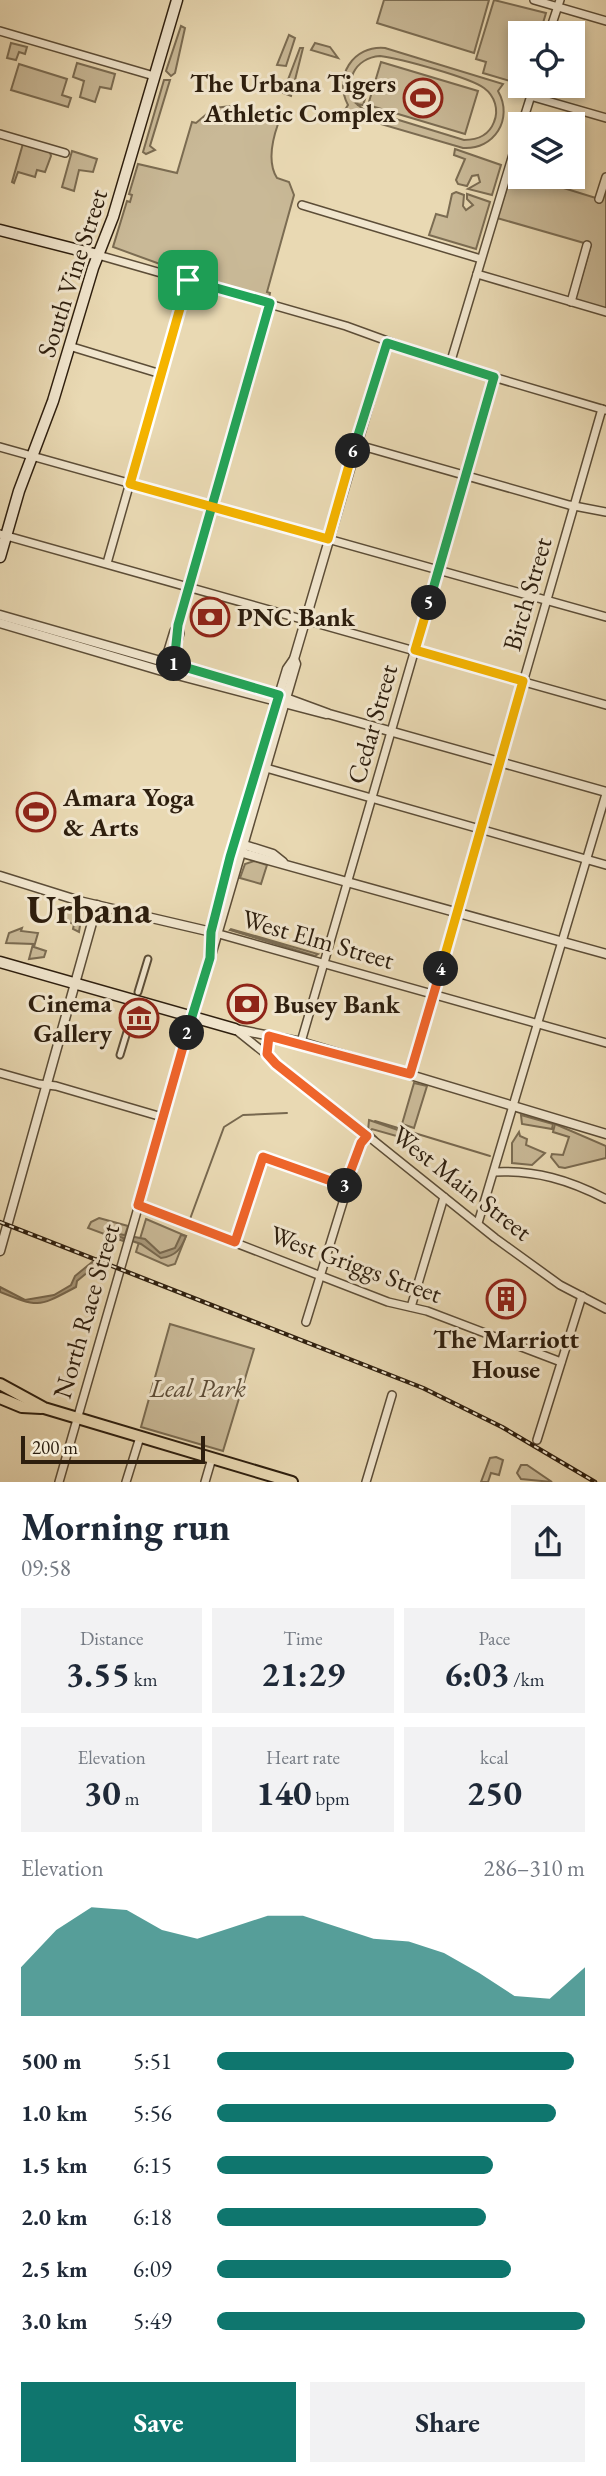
<!DOCTYPE html>
<meta charset="utf-8">
<style>
body{margin:0;font-family:"EB Garamond",serif;background:#f2f2f3;color:#1f2937;height:100vh;display:flex;flex-direction:column;font-size:26px;white-space:nowrap}
*{box-sizing:border-box;margin:0}
p{font-size:23px;color:#747a83}
.icon{flex:none;width:38px;height:38px;fill:none;stroke:currentColor;stroke-width:2;stroke-linecap:round;stroke-linejoin:round}
.map{position:relative;height:1482px;overflow:hidden}
.side{display:flex;flex-direction:column;background:#fff;flex:1}
.side>*{flex:none}
.controls{position:absolute;left:508px;top:21px;display:grid;gap:14px}
.controls a{display:grid;place-items:center;width:77px;height:77px;border-radius:0px;background:#fff;box-shadow:0 4px 10px #0003;font-size:35px}
.scale{position:absolute;left:21px;bottom:18px;width:184px;box-sizing:border-box;padding-left:7px;border:4px solid #2d1e0e;border-top:0;font-size:19px;line-height:24px;white-space:nowrap;color:#2d1e0e;-webkit-text-stroke:5px #f1e6ce;paint-order:stroke}
.pin{position:absolute;display:grid;place-items:center;width:60px;height:60px;color:#fff;margin:-30px;border-radius:14px;box-shadow:0 4px 10px #0006}
.km{position:absolute;width:35px;height:35px;margin:-18px;border-radius:50%;background:#222;color:#fff;font-size:19px;line-height:35px;text-align:center}
.round{display:grid;place-items:center;flex:none;width:74px;height:74px;border-radius:0px;background:#f2f2f3}
.overview{display:flex;align-items:center;justify-content:space-between;height:119px;padding:0 21px}
h1{font-size:38px;font-weight:700;line-height:52px}
.metrics{display:grid;grid-template-columns:repeat(3,1fr);gap:10px;height:119px;padding:7px 21px}
.metrics div{display:grid;align-content:center;border-radius:0px;background:#f2f2f3;text-align:center}
.metrics b{font-size:35px;font-weight:700}
.metrics small{font-size:19px;font-weight:400}
.metrics p{font-size:19px}
.chart{height:196px;padding:14px 21px}
.chart p{display:flex;justify-content:space-between}
.chart svg{width:100%;height:126px;margin-top:7px;fill:#0f766e;opacity:.7}
.action{display:flex;gap:14px;margin-top:auto;padding:14px 21px}
.action a{flex:1;height:80px;border-radius:0px;background:#0f766e;color:#fff;font-size:28px;font-weight:700;line-height:80px;text-align:center}
.action a+a{background:#f2f2f3;color:#1f2937}
ul{padding:0 21px;list-style:none;font-size:23px}
li{display:grid;grid-template-columns:112px 84px 1fr;align-items:center;height:52px}
li i{height:18px;border-radius:9px;background:#0f766e}
.map>svg:first-child{display:block}
</style>
<div class="map">
<svg width="606" height="1482" viewBox="0 0 606 1482">
<rect width="100%" height="100%" fill="#e9d9b3"/>
<filter id="stains"><feTurbulence type="fractalNoise" baseFrequency=".00286" numOctaves="4"/><feColorMatrix values="0 0 0 0 .2 0 0 0 0 .09 0 0 0 0 .02 0 0 0 .5 -.17"/></filter>
<radialGradient id="worn" r=".72"><stop offset=".6" stop-color="#630" stop-opacity="0"/><stop offset="1" stop-color="#630" stop-opacity=".3"/></radialGradient>
<!-- green -->
<g fill="#c9b997" stroke="#7b6c52" stroke-width="2" fill-rule="evenodd">
<polygon points="384,0 489,0 474,53 377,23"/>
<polygon points="494,0 546,13 540,33 520,33 520,84 483,73 486,62 476,59"/>
<polygon points="181,26 185,28 175,73 171,76 166,71"/>
<polygon points="289,35 295,38 286,66 277,65"/>
<polygon points="11,43 27,47 25,54 19,52 16,60 7,58"/>
<polygon points="315,43 330,47 338,58 311,50"/>
<polygon points="300,48 303,48 291,96 283,93"/>
<path d="M385,48L503,84L498,91C514,119 494,150 463,148L343,113L348,105C333,77 353,45 385,48ZM380,56C401,59 469,77 484,88C495,96 499,110 494,122C489,135 477,140 464,140L363,109L357,104L363,105L365,99L359,97L357,104C342,82 355,58 380,56Z"/>
<polygon points="381,62 478,91 465,134 368,105"/>
<polygon points="77,63 115,74 111,89 100,87 95,102 80,97 84,81 73,77"/>
<polygon points="19,64 67,79 62,95 71,98 68,107 11,90"/>
<polygon points="164,80 170,80 150,146 155,150 146,154 143,152"/>
<path d="M231,106L261,116L274,117L278,124C272,141 267,162 277,178L289,182L294,195L267,292L270,293L269,298L182,272L113,247L127,201L130,202L132,195L129,194L138,164L177,173L192,122L196,123L214,108Z"/>
<polygon points="24,140 49,148 51,156 45,172 37,170 35,177 18,172 14,183 12,182"/>
<polygon points="455,149 501,165 492,195 468,189 480,182 478,175 472,176 467,186 458,184 456,180 465,159 454,155"/>
<polygon points="72,151 97,159 93,172 79,170 74,191 62,187"/>
<polygon points="512,172 599,199 606,177 606,309 575,300 591,245 497,218"/>
<polygon points="456,192 464,195 463,206 466,210 473,205 467,199 467,194 490,202 476,249 429,235 436,214 447,217 452,194"/>
<polygon points="254,861 267,865 261,884 240,878 245,864"/>
<polygon points="64,906 82,913 79,932 73,929 74,924 62,920"/>
<polygon points="22,928 21,931 38,933 34,947 46,951 44,957 29,959 33,944 6,943 9,933"/>
<polygon points="230,930 231,929 318,954 315,956"/>
<polygon points="414,1083 427,1086 414,1128 402,1124"/>
<polygon points="521,1115 553,1124 552,1129 522,1124"/>
<polygon points="369,1120 401,1131 400,1137 372,1129 370,1131 377,1138 368,1131"/>
<polygon points="555,1124 606,1146 606,1158 565,1168 559,1167 551,1157 552,1154 563,1155 569,1137 553,1132"/>
<polygon points="519,1132 520,1136 527,1139 526,1145 545,1153 532,1165 512,1163 512,1143"/>
<polygon points="99,1218 128,1226 123,1241 88,1228 91,1222"/>
<polygon points="146,1219 186,1236 175,1264 168,1266 136,1252"/>
<polygon points="170,1324 254,1349 223,1451 141,1427"/>
<polygon points="496,1457 503,1460 499,1475 491,1473 488,1482 481,1482 490,1458"/>
<polygon points="521,1465 527,1465 552,1482 521,1479 517,1473"/>
</g>
<!-- water -->
<path fill="#a9997b" stroke="#77684f" stroke-width="2" d="M119,1234L145,1239L160,1253L175,1248L181,1235L186,1236C181,1249 176,1256 161,1258L141,1244L120,1237L106,1257L77,1281L76,1287C38,1307 40,1308 0,1292V1287L25,1300L54,1295L71,1285L75,1276L107,1250Z"/>
<g fill="none" stroke-linecap="round" stroke-linejoin="round">
<!-- stream -->
<g stroke="#77684f" stroke-width="2">
<polyline points="375,1121 490,1156"/>
<polyline points="190,1219 224,1127 243,1115 287,1113"/>
</g>
<defs>
<g id="pedestrian">
<polyline points="138,992 148,959"/>
<polyline points="120,1055 133,1012"/>
</g>
<g id="minor">
<polyline points="534,0 606,21"/>
<polyline points="0,31 154,76"/>
<polyline points="549,33 560,0"/>
<polyline points="530,96 606,118"/>
<polyline points="522,124 534,86"/>
<polyline points="0,134 65,153"/>
<polyline points="599,199 606,177"/>
<polyline points="302,205 481,259"/>
<polyline points="98,255 346,326 456,366 605,410"/>
<polyline points="477,274 606,312"/>
<polyline points="571,302 587,245"/>
<polyline points="69,346 161,374"/>
<polyline points="450,364 520,131"/>
<polyline points="355,444 569,505 606,512"/>
<polyline points="0,447 606,617"/>
<polyline points="0,534 606,705"/>
<polyline points="107,563 188,280"/>
<polyline points="163,667 174,631 178,625"/>
<polyline points="171,667 180,633 178,625 270,303"/>
<polyline points="266,768 606,865"/>
<polyline points="219,934 606,1043"/>
<polyline points="236,1030 495,1238 560,1285 606,1309"/>
<polyline points="301,1042 494,377"/>
<polyline points="266,1054 269,1036"/>
<polyline points="0,1073 39,1084 56,1086 162,1117"/>
<polyline points="410,1074 602,409"/>
<path d="M494,1172C536,1170 569,1180 606,1199"/>
<polyline points="138,1205 388,1302 427,1311 561,1362"/>
<polyline points="478,1223 606,794"/>
<polyline points="235,1242 263,1157 347,1187"/>
<polyline points="411,1307 444,1197"/>
<polyline points="306,1322 360,1147 367,1136"/>
<polyline points="537,1440 582,1296"/>
<polyline points="59,1482 193,1017"/>
<polyline points="126,1482 140,1437"/>
<polyline points="205,1482 212,1458"/>
<polyline points="366,1482 392,1395"/>
</g>
<g id="tertiary">
<polyline points="0,615 272,693 329,714 606,792"/>
<polyline points="0,623 162,671 326,714"/>
<polyline points="241,844 273,854 283,862"/>
<polyline points="232,850 606,954"/>
<polyline points="0,876 83,902 216,933"/>
<polyline points="210,951 211,931 230,857 287,669 294,659"/>
<polyline points="193,1017 296,664 294,659 387,343"/>
<polyline points="235,1029 301,1042 606,1134"/>
<polyline points="0,1251 97,905"/>
</g>
<g id="secondary">
<polyline points="0,230 98,255"/>
<polyline points="0,557 19,491 53,401 93,268 113,217 177,0"/>
<polyline points="0,962 235,1029"/>
</g>
<g id="primary">
<polyline points="0,1384 44,1408 292,1482"/>
<polyline points="0,1398 22,1407 41,1408"/>
</g>
</defs>
<!-- pedestrian casing -->
<use href="#pedestrian" stroke="#5c4d37" stroke-width="9"/>
<!-- minor casing -->
<use href="#minor" stroke="#5c4d37" stroke-width="10"/>
<!-- tertiary casing -->
<use href="#tertiary" stroke="#5c4d37" stroke-width="11"/>
<!-- secondary casing -->
<use href="#secondary" stroke="#2d1e0e" stroke-width="13"/>
<!-- primary casing -->
<use href="#primary" stroke="#2d1e0e" stroke-width="14"/>
<!-- pedestrian -->
<use href="#pedestrian" stroke="#f1e6ce" stroke-width="5"/>
<!-- minor -->
<use href="#minor" stroke="#f1e6ce" stroke-width="7"/>
<!-- tertiary -->
<use href="#tertiary" stroke="#f1e6ce" stroke-width="8"/>
<!-- secondary -->
<use href="#secondary" stroke="#f1e6ce" stroke-width="10"/>
<!-- primary -->
<use href="#primary" stroke="#e9d9b3" stroke-width="10"/>
<defs>
<polyline id="rail" points="0,1222 423,1388 502,1427 595,1482"/>
</defs>
<!-- rail casing -->
<use href="#rail" stroke="#2d1e0e" stroke-width="4.5"/>
<!-- rail -->
<use href="#rail" stroke="#f1e6ce" stroke-width="2" stroke-dasharray="5" stroke-linecap="butt"/>
</g>
<g fill="none" stroke-linecap="round" stroke-linejoin="round">
<defs>
<polyline id="split-1" points="174,664 178,625 270,303 188,280"/>
<polyline id="split-2" points="174,664 279,695 230,857 211,932 210,958 187,1033"/>
<polyline id="split-3" points="187,1033 138,1205 235,1242 263,1157 345,1186"/>
<polyline id="split-4" points="345,1186 361,1143 367,1136 276,1064 267,1054 269,1036 410,1074 441,969"/>
<polyline id="split-5" points="429,603 415,650 523,681 441,969"/>
<polyline id="split-6" points="353,451 387,343 494,377 429,603"/>
<polyline id="split-7" points="188,280 130,484 328,539 353,451"/>
</defs>
<!-- split-1 casing -->
<use href="#split-1" stroke="#fff" stroke-width="14"/>
<!-- split-2 casing -->
<use href="#split-2" stroke="#fff" stroke-width="14"/>
<!-- split-3 casing -->
<use href="#split-3" stroke="#fff" stroke-width="14"/>
<!-- split-4 casing -->
<use href="#split-4" stroke="#fff" stroke-width="14"/>
<!-- split-5 casing -->
<use href="#split-5" stroke="#fff" stroke-width="14"/>
<!-- split-6 casing -->
<use href="#split-6" stroke="#fff" stroke-width="14"/>
<!-- split-7 casing -->
<use href="#split-7" stroke="#fff" stroke-width="14"/>
<!-- split-1 -->
<use href="#split-1" stroke="#22a559" stroke-width="9"/>
<!-- split-2 -->
<use href="#split-2" stroke="#22a559" stroke-width="9"/>
<!-- split-3 -->
<use href="#split-3" stroke="#f0652b" stroke-width="9"/>
<!-- split-4 -->
<use href="#split-4" stroke="#f0652b" stroke-width="9"/>
<!-- split-5 -->
<use href="#split-5" stroke="#f5b400" stroke-width="9"/>
<!-- split-6 -->
<use href="#split-6" stroke="#22a559" stroke-width="9"/>
<!-- split-7 -->
<use href="#split-7" stroke="#f5b400" stroke-width="9"/>
</g>
<!-- icons -->
<defs>
<symbol id="stadium-ring" viewBox="-11 -11 22 22"><circle r="9.5" fill="#f1e6ce" stroke="#8f2418" stroke-width="1.5"/><path d="M0-5a6.5 5 0 1 0 0 10a6.5 5 0 1 0 0-10ZM-3.5-1.8h7v3.6h-7Z" fill="#8f2418"/></symbol>
<symbol id="bank-ring" viewBox="-11 -11 22 22"><circle r="9.5" fill="#f1e6ce" stroke="#8f2418" stroke-width="1.5"/><path d="M-6-4H6V4H-6ZM0-2.3a2.3 2.3 0 1 0 0 4.6a2.3 2.3 0 1 0 0-4.6Z" fill="#8f2418"/></symbol>
<symbol id="museum-ring" viewBox="-11 -11 22 22"><circle r="9.5" fill="#f1e6ce" stroke="#8f2418" stroke-width="1.5"/><path d="M0-6L6-3V-2H-6V-3ZM-5-1h2V3h-2ZM-1-1h2V3h-2ZM3-1h2V3H3ZM-6 4H6V6H-6Z" fill="#8f2418"/></symbol>
<symbol id="building-ring" viewBox="-11 -11 22 22"><circle r="9.5" fill="#f1e6ce" stroke="#8f2418" stroke-width="1.5"/><path d="M-4-6H4V6H1V3H-1V6H-4ZM-2.5-4.3h1.7v1.8h-1.7ZM.8-4.3h1.7v1.8H.8ZM-2.5-1h1.7V.8h-1.7ZM.8-1h1.7V.8H.8Z" fill="#8f2418"/></symbol>
</defs>
<g fill-rule="evenodd">
<use href="#stadium-ring" x="401" y="76" width="44" height="44"/>
<use href="#bank-ring" x="188" y="595" width="44" height="44"/>
<use href="#stadium-ring" x="14" y="790" width="44" height="44"/>
<use href="#bank-ring" x="225" y="982" width="44" height="44"/>
<use href="#museum-ring" x="117" y="996" width="44" height="44"/>
<use href="#building-ring" x="484" y="1277" width="44" height="44"/>
</g>
<g text-anchor="middle" dominant-baseline="central" stroke-width="6" stroke-linejoin="round" paint-order="stroke">
<!-- poi labels -->
<g font-size="26" font-weight="bold" fill="#2d1e0e" stroke="#f1e6ce" text-anchor="start">
<text x="396" y="83" text-anchor="end">The Urbana Tigers<tspan x="396" dy="30">Athletic Complex</tspan></text>
<text x="237" y="617">PNC Bank</text>
<text x="63" y="797">Amara Yoga<tspan x="63" dy="30">&amp; Arts</tspan></text>
<text x="112" y="1003" text-anchor="end">Cinema<tspan x="112" dy="30">Gallery</tspan></text>
<text x="274" y="1004">Busey Bank</text>
<text x="506" y="1339" text-anchor="middle">The Marriott<tspan x="506" dy="30">House</tspan></text>
</g>
<!-- street labels -->
<g font-size="26" fill="#2d1e0e" stroke="#f1e6ce">
<text transform="translate(72 273) rotate(-72)">South Vine Street</text>
<text transform="translate(527 594) rotate(-74)">Birch Street</text>
<text transform="translate(372 724) rotate(-74)">Cedar Street</text>
<text transform="translate(318 939) rotate(16)">West Elm Street</text>
<text transform="translate(462 1183) rotate(38)">West Main Street</text>
<text transform="translate(356 1264) rotate(20)">West Griggs Street</text>
<text transform="translate(86 1311) rotate(-74)">North Race Street</text>
</g>
<!-- park labels -->
<g font-size="26" font-style="italic" fill="#5c4c37" stroke="#f1e6ce">
<text x="198" y="1388">Leal Park</text>
</g>
<!-- town labels -->
<g font-size="40" font-weight="bold" fill="#2d1e0e" stroke="#f1e6ce">
<text x="89" y="909">Urbana</text>
</g>
</g>
<rect width="100%" height="100%" filter="url(#stains)"/>
<rect width="100%" height="100%" fill="url(#worn)"/>
</svg>
<div class="controls">
<a><svg class="icon" aria-label="locate" viewBox="0 0 24 24"><circle cx="12" cy="12" r="6"/><path d="M12 2v4M12 18v4M2 12h4M18 12h4"/></svg></a>
<a><svg class="icon" aria-label="layers" viewBox="0 0 24 24"><path d="M12 4l9 5-9 5-9-5zM3 14l9 5 9-5"/></svg></a>
</div>
<div class="scale">200 m</div>
<div class="pin" style="left:188px;top:280px;background:#1e9e55"><svg class="icon" aria-label="arrive" viewBox="0 0 24 24"><path d="M6 21V4h12l-3 4 3 4H6"/></svg></div>
<b class="km" style="left:174px;top:664px">1</b>
<b class="km" style="left:187px;top:1033px">2</b>
<b class="km" style="left:345px;top:1186px">3</b>
<b class="km" style="left:441px;top:969px">4</b>
<b class="km" style="left:429px;top:603px">5</b>
<b class="km" style="left:353px;top:451px">6</b>
</div>
<section class="side">
<div class="overview"><div><h1>Morning run</h1><p>09:58</p></div><a class="round"><svg class="icon" aria-label="share" viewBox="0 0 24 24"><path d="M12 15V3M7 8l5-5 5 5M5 13v7h14v-7"/></svg></a></div>
<div class="metrics">
<div><p>Distance</p><b>3.55<small> km</small></b></div>
<div><p>Time</p><b>21:29</b></div>
<div><p>Pace</p><b>6:03<small> /km</small></b></div>
</div>
<div class="metrics">
<div><p>Elevation</p><b>30<small> m</small></b></div>
<div><p>Heart rate</p><b>140<small> bpm</small></b></div>
<div><p>kcal</p><b>250</b></div>
</div>
<div class="chart"><p><span>Elevation</span>286–310 m</p>
<svg viewBox="0 0 160 44" preserveAspectRatio="none"><path d="M0 44V27L10 14L20 6L30 7L40 14L50 17L60 13L70 9L80 9L90 13L100 17L110 18L120 22L130 29L140 37L150 38L160 27V44z"/></svg>
</div>
<ul>
<li><b>500 m</b>5:51<i style="width:97%"></i></li>
<li><b>1.0 km</b>5:56<i style="width:92%"></i></li>
<li><b>1.5 km</b>6:15<i style="width:75%"></i></li>
<li><b>2.0 km</b>6:18<i style="width:73%"></i></li>
<li><b>2.5 km</b>6:09<i style="width:80%"></i></li>
<li><b>3.0 km</b>5:49<i style="width:100%"></i></li>
</ul>
<div class="action"><a>Save</a><a>Share</a></div>
</section>
